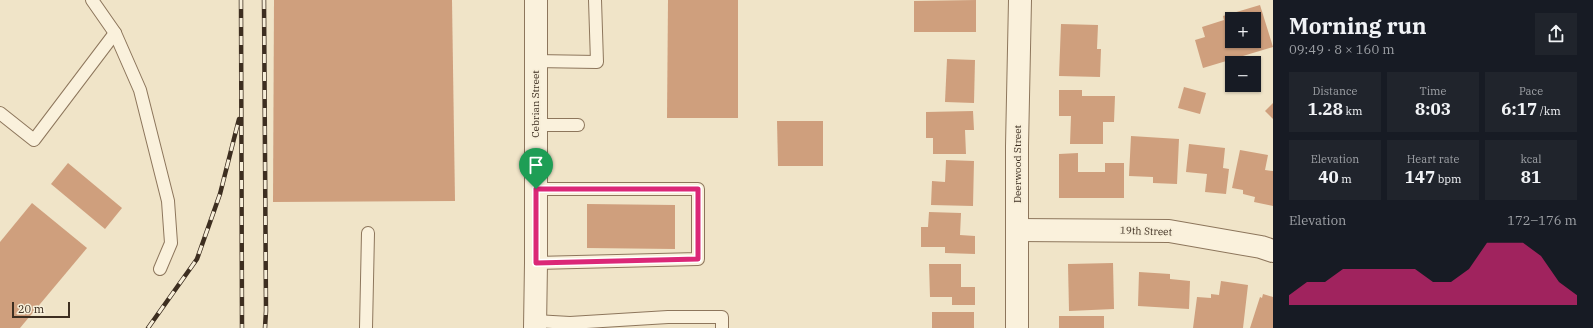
<!DOCTYPE html>
<meta charset="utf-8">
<style>
body{margin:0;font-family:"IBM Plex Serif",serif;background:#20242c;color:#f1f3f6;height:100vh;display:flex;flex-direction:column;font-size:15px;white-space:nowrap}
*{box-sizing:border-box;margin:0}
p{font-size:13px;color:#9ea1a6}
.icon{flex:none;width:22px;height:22px;fill:none;stroke:currentColor;stroke-width:2;stroke-linecap:round;stroke-linejoin:round}
.map{position:relative;flex:1;overflow:hidden}
.details{display:flex;flex-direction:column;background:#171b24;width:320px}
.details>*{flex:none}
.controls{position:absolute;left:1225px;top:12px;display:grid;gap:8px}
.controls a{display:grid;place-items:center;width:36px;height:36px;border-radius:0px;background:#171b24;box-shadow:0 1px 3px #0004;font-size:20px}
.scale{position:absolute;left:12px;bottom:10px;width:58px;box-sizing:border-box;padding-left:4px;border:2px solid #3d2e20;border-top:0;font-size:11px;line-height:14px;white-space:nowrap;color:#3d2e20;-webkit-text-stroke:3px #f7eed8;paint-order:stroke}
.pin{position:absolute;display:grid;place-items:center;width:34px;height:34px;color:#fff;margin:-41px -17px;border-radius:50% 50% 50% 0;rotate:-45deg;box-shadow:0 0 4px #0007}
.pin .icon{rotate:45deg}
.round{display:grid;place-items:center;flex:none;width:42px;height:42px;border-radius:0px;background:#20242c}
.summary{display:flex;align-items:center;justify-content:space-between;height:68px;padding:0 16px}
h1{font-size:22px;font-weight:800;line-height:30px}
.stats{display:grid;grid-template-columns:repeat(3,1fr);gap:6px;height:68px;padding:4px 16px}
.stats div{display:grid;align-content:center;border-radius:0px;background:#20242c;text-align:center}
.stats b{font-size:17px;font-weight:800}
.stats small{font-size:11px;font-weight:400}
.stats p{font-size:11px}
.chart{height:112px;padding:8px 16px}
.chart p{display:flex;justify-content:space-between}
.chart svg{width:100%;height:72px;margin-top:4px;fill:#db2777;opacity:.7}
main{display:flex;flex:1;min-height:0}
.map>svg:first-child{display:block}
</style>
<main>
<div class="map">
<svg width="1273" height="328" viewBox="0 0 1273 328">
<rect width="100%" height="100%" fill="#f0e4c8"/>
<!-- building -->
<g fill="#cf9f7d" fill-rule="evenodd">
<polygon points="274,0 452,0 455,201 273,202"/>
<polygon points="668,0 738,0 738,118 667,118"/>
<polygon points="976,0 976,32 914,32 914,1"/>
<path d="M1260,5L1273,47L1203,68L1195,40L1205,37L1202,27L1224,20L1223,16ZM1232,19H1254V41H1232Z"/>
<polygon points="1061,24 1098,25 1097,49 1101,49 1100,77 1059,76"/>
<polygon points="947,59 975,60 974,103 945,102"/>
<polygon points="1184,87 1206,93 1200,114 1178,108"/>
<polygon points="1059,90 1082,90 1082,96 1115,96 1114,122 1103,122 1103,144 1070,144 1071,116 1059,116"/>
<polygon points="1273,103 1273,119 1265,111"/>
<polygon points="973,111 974,130 965,130 966,154 933,154 933,138 926,138 926,112"/>
<polygon points="777,121 823,121 823,166 778,166"/>
<polygon points="1131,136 1179,139 1177,184 1153,183 1153,177 1129,176"/>
<polygon points="1189,144 1225,148 1223,168 1229,169 1226,194 1205,192 1207,174 1186,172"/>
<polygon points="1240,150 1268,155 1265,170 1273,171 1273,206 1254,202 1255,197 1243,194 1243,190 1232,188"/>
<polygon points="1078,153 1078,172 1105,172 1105,163 1124,163 1124,198 1059,198 1059,154"/>
<polygon points="946,160 974,161 973,206 931,205 932,181 945,182"/>
<polygon points="68,163 122,208 105,229 51,184"/>
<polygon points="32,203 87,248 20,328 0,328 0,242"/>
<polygon points="587,204 675,205 675,249 587,248"/>
<polygon points="929,212 961,213 960,235 975,236 975,254 945,253 945,247 921,247 921,227 928,227"/>
<polygon points="1113,263 1114,309 1069,311 1068,264"/>
<polygon points="929,264 961,264 961,287 975,287 975,305 952,305 952,297 930,297"/>
<polygon points="1139,272 1170,274 1170,279 1190,281 1189,309 1138,306"/>
<polygon points="1221,281 1248,285 1243,328 1193,328 1197,297 1211,298 1211,294 1219,295"/>
<polygon points="1263,294 1273,297 1273,328 1250,328 1260,297 1262,298"/>
<rect x="932" y="312" width="42" height="16"/>
<rect x="1059" y="316" width="45" height="12"/>
</g>
<g fill="none" stroke-linecap="round" stroke-linejoin="round">
<defs>
<g id="service">
<polyline points="92,0 115,33 140,90 168,201 171,243 160,269"/>
<polyline points="535,61 597,62 595,0"/>
<polyline points="0,113 34,140 115,33"/>
<polyline points="535,125 578,125"/>
<polyline points="536,189 698,189 698,259 536,263"/>
<polyline points="535,321 570,323 668,317 722,317 722,328"/>
<polyline points="366,328 368,233"/>
</g>
<g id="minor">
<polyline points="1017,230 1169,231 1261,247 1273,251"/>
<polyline points="1017,328 1017,146 1020,0"/>
</g>
<polyline id="tertiary" points="535,328 536,263 536,0"/>
</defs>
<!-- service casing -->
<use href="#service" stroke="#8d765c" stroke-width="14"/>
<!-- minor casing -->
<use href="#minor" stroke="#8d765c" stroke-width="24"/>
<!-- tertiary casing -->
<use href="#tertiary" stroke="#8d765c" stroke-width="24"/>
<!-- service -->
<use href="#service" stroke="#faf1dc" stroke-width="12"/>
<!-- minor -->
<use href="#minor" stroke="#faf1dc" stroke-width="22"/>
<!-- tertiary -->
<use href="#tertiary" stroke="#faf1dc" stroke-width="22"/>
<defs>
<g id="rail">
<polyline points="241,0 242,328"/>
<polyline points="264,0 266,311 265,328"/>
<polyline points="148,328 197,259 220,194 239,119"/>
</g>
</defs>
<!-- rail casing -->
<use href="#rail" stroke="#3d2e20" stroke-width="4.5"/>
<!-- rail -->
<use href="#rail" stroke="#f7eed8" stroke-width="3" stroke-dasharray="9" stroke-linecap="butt"/>
</g>
<g fill="none" stroke-linecap="round" stroke-linejoin="round">
<defs>
<polygon id="route" points="536,189 698,189 698,259 536,263"/>
</defs>
<!-- route casing -->
<use href="#route" stroke="#fff" stroke-width="8"/>
<!-- route -->
<use href="#route" stroke="#db2777" stroke-width="5"/>
</g>
<g text-anchor="middle" dominant-baseline="central" stroke-width="3.5" stroke-linejoin="round" paint-order="stroke">
<!-- street labels -->
<g font-size="10" fill="#3d2e20" stroke="#f7eed8">
<text transform="translate(535 104) rotate(-90)">Cebrian Street</text>
<text transform="translate(1017 164) rotate(-90)">Deerwood Street</text>
<text transform="translate(1146 231) rotate(2)">19th Street</text>
</g>
</g>
</svg>
<div class="controls">
<a>+</a>
<a>−</a>
</div>
<div class="scale">20 m</div>
<div class="pin" style="left:536px;top:189px;background:#1e9e55"><svg class="icon" aria-label="arrive" viewBox="0 0 24 24"><path d="M6 21V4h12l-3 4 3 4H6"/></svg></div>
</div>
<section class="details">
<div class="summary"><div><h1>Morning run</h1><p>09:49 · 8 × 160 m</p></div><a class="round"><svg class="icon" aria-label="share" viewBox="0 0 24 24"><path d="M12 15V3M7 8l5-5 5 5M5 13v7h14v-7"/></svg></a></div>
<div class="stats">
<div><p>Distance</p><b>1.28<small> km</small></b></div>
<div><p>Time</p><b>8:03</b></div>
<div><p>Pace</p><b>6:17<small> /km</small></b></div>
</div>
<div class="stats">
<div><p>Elevation</p><b>40<small> m</small></b></div>
<div><p>Heart rate</p><b>147<small> bpm</small></b></div>
<div><p>kcal</p><b>81</b></div>
</div>
<div class="chart"><p><span>Elevation</span>172–176 m</p>
<svg viewBox="0 0 160 44" preserveAspectRatio="none"><path d="M0 44V38L10 30L20 30L30 22L40 22L50 22L60 22L70 22L80 30L90 30L100 22L110 6L120 6L130 6L140 14L150 30L160 38V44z"/></svg>
</div>
</section>
</main>
